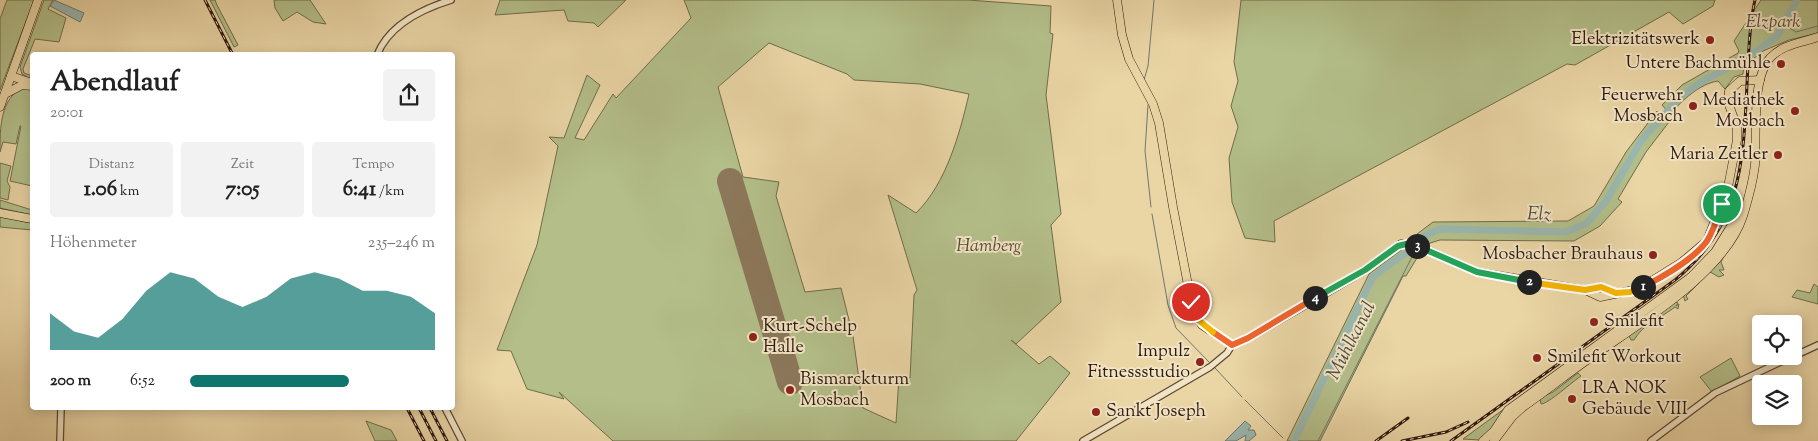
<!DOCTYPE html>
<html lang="de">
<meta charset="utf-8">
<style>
body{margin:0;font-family:"Sorts Mill Goudy",serif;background:#f2f2f2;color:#222;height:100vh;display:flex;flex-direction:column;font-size:19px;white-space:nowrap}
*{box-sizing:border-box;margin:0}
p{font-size:16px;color:#767676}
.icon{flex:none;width:28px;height:28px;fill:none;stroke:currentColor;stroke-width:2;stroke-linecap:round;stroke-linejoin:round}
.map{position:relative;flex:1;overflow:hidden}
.details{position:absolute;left:30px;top:52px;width:425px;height:358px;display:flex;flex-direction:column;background:#fff;border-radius:5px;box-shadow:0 2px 12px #0003}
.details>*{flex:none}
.controls{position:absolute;left:1752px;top:315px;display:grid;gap:10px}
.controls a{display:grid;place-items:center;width:50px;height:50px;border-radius:5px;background:#fff;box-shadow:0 2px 12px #0003;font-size:25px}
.pin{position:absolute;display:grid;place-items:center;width:42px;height:42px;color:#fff;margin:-21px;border:2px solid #fff;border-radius:50%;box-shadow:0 1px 5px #0007}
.km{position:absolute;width:25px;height:25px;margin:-12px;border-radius:50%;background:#222;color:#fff;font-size:14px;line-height:25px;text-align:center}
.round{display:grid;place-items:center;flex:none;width:52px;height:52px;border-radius:5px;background:#f2f2f2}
.overview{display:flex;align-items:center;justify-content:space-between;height:85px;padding:0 20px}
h1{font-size:28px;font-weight:700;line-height:38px}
.figures{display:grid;grid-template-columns:repeat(3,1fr);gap:8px;height:85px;padding:5px 20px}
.figures div{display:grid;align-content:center;border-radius:5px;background:#f2f2f2;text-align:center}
.figures b{font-size:21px;font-weight:700}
.figures small{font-size:14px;font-weight:400}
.figures p{font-size:14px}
.chart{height:140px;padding:10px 20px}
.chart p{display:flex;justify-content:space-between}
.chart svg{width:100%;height:90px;margin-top:5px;fill:#0f766e;opacity:.7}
ul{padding:0 20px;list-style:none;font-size:16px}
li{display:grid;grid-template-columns:80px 60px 1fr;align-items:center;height:38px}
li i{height:12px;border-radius:6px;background:#0f766e}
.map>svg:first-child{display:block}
</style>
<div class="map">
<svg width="1818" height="441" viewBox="0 0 1818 441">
<rect width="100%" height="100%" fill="#ead5a5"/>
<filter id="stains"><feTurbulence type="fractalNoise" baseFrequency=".004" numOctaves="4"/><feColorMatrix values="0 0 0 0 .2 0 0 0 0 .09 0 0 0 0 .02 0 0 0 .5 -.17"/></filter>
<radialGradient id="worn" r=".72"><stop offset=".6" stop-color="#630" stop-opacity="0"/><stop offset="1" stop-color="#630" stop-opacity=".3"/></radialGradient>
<!-- green -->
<g fill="#b3be89" stroke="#716c4c" fill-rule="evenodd">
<polygon points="7,0 34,0 0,90 0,19"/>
<polygon points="44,0 53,0 48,9 66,18 59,42 35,39 23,69 24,73 32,76 32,80 22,74 20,67"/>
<polygon points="210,0 215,0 217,5 238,45 234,47"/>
<polygon points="274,0 310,0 326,24 313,22 297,12 283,21 275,8"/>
<polygon points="500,0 626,0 598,27 594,23 568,21 564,10 495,15"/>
<path d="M684,0H968L1051,6L1050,33L1053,34L1046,95L1061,214L1051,225L1061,302L1016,344L1011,340L1039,364L1050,356L1070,373L1016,441H613L559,392L564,399L527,389L511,351L497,350L537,245L558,146L549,137L564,138L587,75L600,85L575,138L584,140L613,94L616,98L691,18ZM769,43L847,74L854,80L920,84L969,94C960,133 946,184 916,213L888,195L917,290L914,295L910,378L899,377L896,423L863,408L853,336L841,288L805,292L776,196L779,182L743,177L718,87Z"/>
<polygon points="1241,0 1715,0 1713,6 1683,24 1669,12 1575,65 1567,64 1274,221 1275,242 1245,238 1232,202 1229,158 1238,127 1231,106 1238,81 1234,62"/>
<path d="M1761,0H1818V33L1789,40L1763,51L1752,60V57L1744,61L1743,74L1734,77L1725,89L1718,81C1699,84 1683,100 1670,114L1662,105L1682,85L1738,53L1739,51L1734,41Z"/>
<path d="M24,87L32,88V186L10,181L21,126H20L16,144L3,142L0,152C0,128 0,98 24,87Z"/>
<polygon points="1657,111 1669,122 1646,152 1618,199 1622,202 1600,226 1574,241 1440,240 1424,245 1417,234 1433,222 1568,221 1594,206 1626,152"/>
<polygon points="0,163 11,166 7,181 10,187 8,200 0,198"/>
<polygon points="0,200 32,210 32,215 0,208"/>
<polygon points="0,217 32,223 32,230 0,227"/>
<polygon points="1404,248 1420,253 1406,276 1403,276 1320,441 1287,441 1369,274"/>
<polygon points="1727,250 1721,262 1724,270 1719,270 1724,275 1719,277 1710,272 1686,296 1688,299 1685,301 1683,295"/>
<polygon points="1814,284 1818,287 1818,304 1792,297 1797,290 1810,293"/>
<path d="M1676,302L1678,303L1676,306L1679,304L1678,309L1675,307C1661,318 1644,323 1634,340H1631L1629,336Z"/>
<polygon points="1731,358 1740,376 1712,392 1700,377"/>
<path d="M1578,373L1581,376C1572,382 1548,404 1541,404L1540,398L1553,392Z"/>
<polygon points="1504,409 1505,411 1495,426 1480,440 1463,439"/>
<polygon points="366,421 391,430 397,441 375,441"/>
</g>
<!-- water -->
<g fill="#9ab7af" stroke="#6f786f">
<polygon points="54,0 84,13 80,22 50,6"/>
<polygon points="1245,421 1251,426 1248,430 1254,430 1256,435 1249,441 1245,441 1246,435 1236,441 1225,441"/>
</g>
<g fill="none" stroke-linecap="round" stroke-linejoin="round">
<!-- stream -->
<g stroke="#6f786f" stroke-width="1">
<polyline points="1785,25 1796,32 1818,26"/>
<polyline points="1144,80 1148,66 1154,0"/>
<polyline points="1148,105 1145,151 1151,207"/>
<polyline points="1152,214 1168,305 1176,328 1209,362"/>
<polyline points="1215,368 1242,397"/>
<polyline points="1245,400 1283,438"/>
<polyline points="1318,441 1413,255"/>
</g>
<!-- canal -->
<polyline stroke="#9ab7af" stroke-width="4.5" points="1425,240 1428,233"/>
<!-- river -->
<polyline stroke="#9ab7af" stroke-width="7" points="1294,441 1373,277 1407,252 1420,238 1440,229 1566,232 1587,223 1606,201 1641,141 1681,96 1701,82 1745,59 1777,36 1797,0"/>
<!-- runway -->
<polyline stroke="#8c775a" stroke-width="26" points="730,181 790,382"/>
<defs>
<g id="minor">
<path d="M377,55C389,25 422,9 451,0"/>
<polyline points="1794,356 1818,345"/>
<polyline points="445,408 462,441"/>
<polyline points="60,441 61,408"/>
<polyline points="1083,441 1210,367 1227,353 1232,345"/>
<polyline points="1651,441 1715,393 1793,356"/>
</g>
<g id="major">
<polyline points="1117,0 1122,35 1129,59 1153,104 1159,123 1173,207 1193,311 1202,325 1232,345 1248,338 1365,270 1401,244 1418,246 1477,272 1585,290 1600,297 1639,289 1682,262 1707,241 1728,187 1737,140 1737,127 1728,102 1729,91 1740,81 1760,80"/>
<polyline points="11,76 32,83"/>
<polyline points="5,94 22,85 32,86"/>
<polyline points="0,107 38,0"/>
<polyline points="0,213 32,219"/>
<polyline points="1587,290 1601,287 1615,293"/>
<polyline points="1483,441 1494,431 1508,410 1691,277 1715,252 1743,207"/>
<path d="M1494,441L1512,417L1523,407C1546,391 1567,374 1590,358C1638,324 1724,274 1743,216C1748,200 1753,181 1755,165C1757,136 1751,80 1770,58C1783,44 1801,43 1818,37"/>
</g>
</defs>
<!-- minor casing -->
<use href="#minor" stroke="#5e4834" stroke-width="8"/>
<!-- major casing -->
<use href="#major" stroke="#2f190f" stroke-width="9"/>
<!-- minor -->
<use href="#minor" stroke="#f1e4c4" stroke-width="5.5"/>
<!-- major -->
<use href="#major" stroke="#ead5a5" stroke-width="8"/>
<defs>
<g id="rail">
<polyline points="205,0 233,55"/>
<polyline points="407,408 424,441"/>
<polyline points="419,408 436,441"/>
<polyline points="430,408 447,441"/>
<polyline points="1376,441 1408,418"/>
<polyline points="1402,441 1446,432 1468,422"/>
<path d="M1451,441L1675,280C1748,221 1743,149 1748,65C1749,43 1750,21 1755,0"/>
</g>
</defs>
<!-- rail casing -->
<use href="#rail" stroke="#2f190f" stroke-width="3"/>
<!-- rail -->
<use href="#rail" stroke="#f1e4c4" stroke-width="1" stroke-dasharray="4" stroke-linecap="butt"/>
</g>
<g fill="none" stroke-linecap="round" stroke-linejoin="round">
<defs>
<path id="split-1" d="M1643,287C1664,276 1693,260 1707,241C1714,230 1718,216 1722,204"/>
<polyline id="split-2" points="1529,282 1585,290 1601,287 1616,293 1630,292 1643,287"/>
<polyline id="split-3" points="1417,246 1477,272 1529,282"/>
<polyline id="split-4" points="1315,298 1365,270 1398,246 1406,244 1417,246"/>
<polyline id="split-5" points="1213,332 1232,345 1248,338 1315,298"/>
<polyline id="split-6" points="1191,302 1196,318 1213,332"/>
</defs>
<!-- split-1 casing -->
<use href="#split-1" stroke="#fff" stroke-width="10"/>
<!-- split-2 casing -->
<use href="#split-2" stroke="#fff" stroke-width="10"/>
<!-- split-3 casing -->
<use href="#split-3" stroke="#fff" stroke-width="10"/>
<!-- split-4 casing -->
<use href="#split-4" stroke="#fff" stroke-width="10"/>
<!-- split-5 casing -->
<use href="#split-5" stroke="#fff" stroke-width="10"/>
<!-- split-6 casing -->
<use href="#split-6" stroke="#fff" stroke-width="10"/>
<!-- split-1 -->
<use href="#split-1" stroke="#f0652b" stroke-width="6"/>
<!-- split-2 -->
<use href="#split-2" stroke="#f5b400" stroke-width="6"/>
<!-- split-3 -->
<use href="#split-3" stroke="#22a559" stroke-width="6"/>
<!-- split-4 -->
<use href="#split-4" stroke="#22a559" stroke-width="6"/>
<!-- split-5 -->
<use href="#split-5" stroke="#f0652b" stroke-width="6"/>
<!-- split-6 -->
<use href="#split-6" stroke="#f5b400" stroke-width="6"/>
</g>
<!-- markers -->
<g fill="#8f2418" stroke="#f1e4c4" stroke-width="2">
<circle cx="1710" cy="40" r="5"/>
<circle cx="1781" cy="64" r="5"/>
<circle cx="1693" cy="106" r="5"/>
<circle cx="1795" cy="111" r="5"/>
<circle cx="1778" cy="155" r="5"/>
<circle cx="1653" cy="255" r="5"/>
<circle cx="1594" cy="322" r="5"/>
<circle cx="753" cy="337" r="5"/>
<circle cx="1537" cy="358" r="5"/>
<circle cx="1200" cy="362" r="5"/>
<circle cx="790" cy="390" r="5"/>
<circle cx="1572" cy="399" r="5"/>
<circle cx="1096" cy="412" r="5"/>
</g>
<g text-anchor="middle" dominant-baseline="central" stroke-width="4" stroke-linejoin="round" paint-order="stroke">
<!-- park labels -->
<g font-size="18" font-style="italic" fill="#574b34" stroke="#f1e4c4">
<text x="1773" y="23">Elzpark</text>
<text x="989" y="247">Hamberg</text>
</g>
<!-- poi labels -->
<g font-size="18" fill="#2f190f" stroke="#f1e4c4" text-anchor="end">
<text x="1700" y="40">Elektrizitätswerk</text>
<text x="1771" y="64">Untere Bachmühle</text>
<text x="1683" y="96">Feuerwehr<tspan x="1683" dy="21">Mosbach</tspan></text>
<text x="1785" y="101">Mediathek<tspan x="1785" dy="21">Mosbach</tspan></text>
<text x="1768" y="155">Maria Zeitler</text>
<text x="1643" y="255">Mosbacher Brauhaus</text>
<text x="1604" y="322" text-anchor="start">Smilefit</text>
<text x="763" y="327" text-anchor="start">Kurt-Schelp<tspan x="763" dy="21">Halle</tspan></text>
<text x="1190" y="352">Impulz<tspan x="1190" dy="21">Fitnessstudio</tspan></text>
<text x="1547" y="358" text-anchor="start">Smilefit Workout</text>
<text x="800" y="380" text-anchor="start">Bismarckturm<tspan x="800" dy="21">Mosbach</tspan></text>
<text x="1582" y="389" text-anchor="start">LRA NOK<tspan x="1582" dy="21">Gebäude VIII</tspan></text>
<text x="1106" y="412" text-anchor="start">Sankt Joseph</text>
</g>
<!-- water labels -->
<g font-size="19" font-style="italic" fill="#4f483f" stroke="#f1e4c4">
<text transform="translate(1539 215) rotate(1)">Elz</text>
<text transform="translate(1352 341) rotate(-63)">Mühlkanal</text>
</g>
</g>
<rect width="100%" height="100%" filter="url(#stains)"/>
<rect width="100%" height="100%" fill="url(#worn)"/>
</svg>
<div class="controls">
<a><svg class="icon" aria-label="locate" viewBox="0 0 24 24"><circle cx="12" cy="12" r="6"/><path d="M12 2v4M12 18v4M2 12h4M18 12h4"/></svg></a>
<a><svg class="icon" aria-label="layers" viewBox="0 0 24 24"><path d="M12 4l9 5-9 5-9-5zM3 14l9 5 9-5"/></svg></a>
</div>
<div class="pin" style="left:1722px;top:204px;background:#1e9e55"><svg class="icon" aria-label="arrive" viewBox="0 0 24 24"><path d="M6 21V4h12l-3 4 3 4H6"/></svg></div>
<div class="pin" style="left:1191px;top:302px;background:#d93025"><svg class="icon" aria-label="check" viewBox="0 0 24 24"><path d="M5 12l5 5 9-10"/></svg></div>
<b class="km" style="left:1643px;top:287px">1</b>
<b class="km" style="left:1529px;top:282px">2</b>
<b class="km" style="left:1417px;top:246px">3</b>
<b class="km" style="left:1315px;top:298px">4</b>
<section class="details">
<div class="overview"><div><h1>Abendlauf</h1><p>20:01</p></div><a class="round"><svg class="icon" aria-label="share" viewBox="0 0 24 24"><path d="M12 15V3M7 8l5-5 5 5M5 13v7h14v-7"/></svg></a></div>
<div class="figures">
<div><p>Distanz</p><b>1.06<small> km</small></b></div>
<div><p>Zeit</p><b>7:05</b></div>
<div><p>Tempo</p><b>6:41<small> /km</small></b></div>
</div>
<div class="chart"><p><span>Höhenmeter</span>235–246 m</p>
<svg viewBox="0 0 160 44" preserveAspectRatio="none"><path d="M0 44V26L10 35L20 38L30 29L40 15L50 6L60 9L70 18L80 23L90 18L100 9L110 6L120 9L130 15L140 15L150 18L160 26V44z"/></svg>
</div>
<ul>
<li><b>200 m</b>6:52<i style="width:65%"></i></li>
</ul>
</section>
</div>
